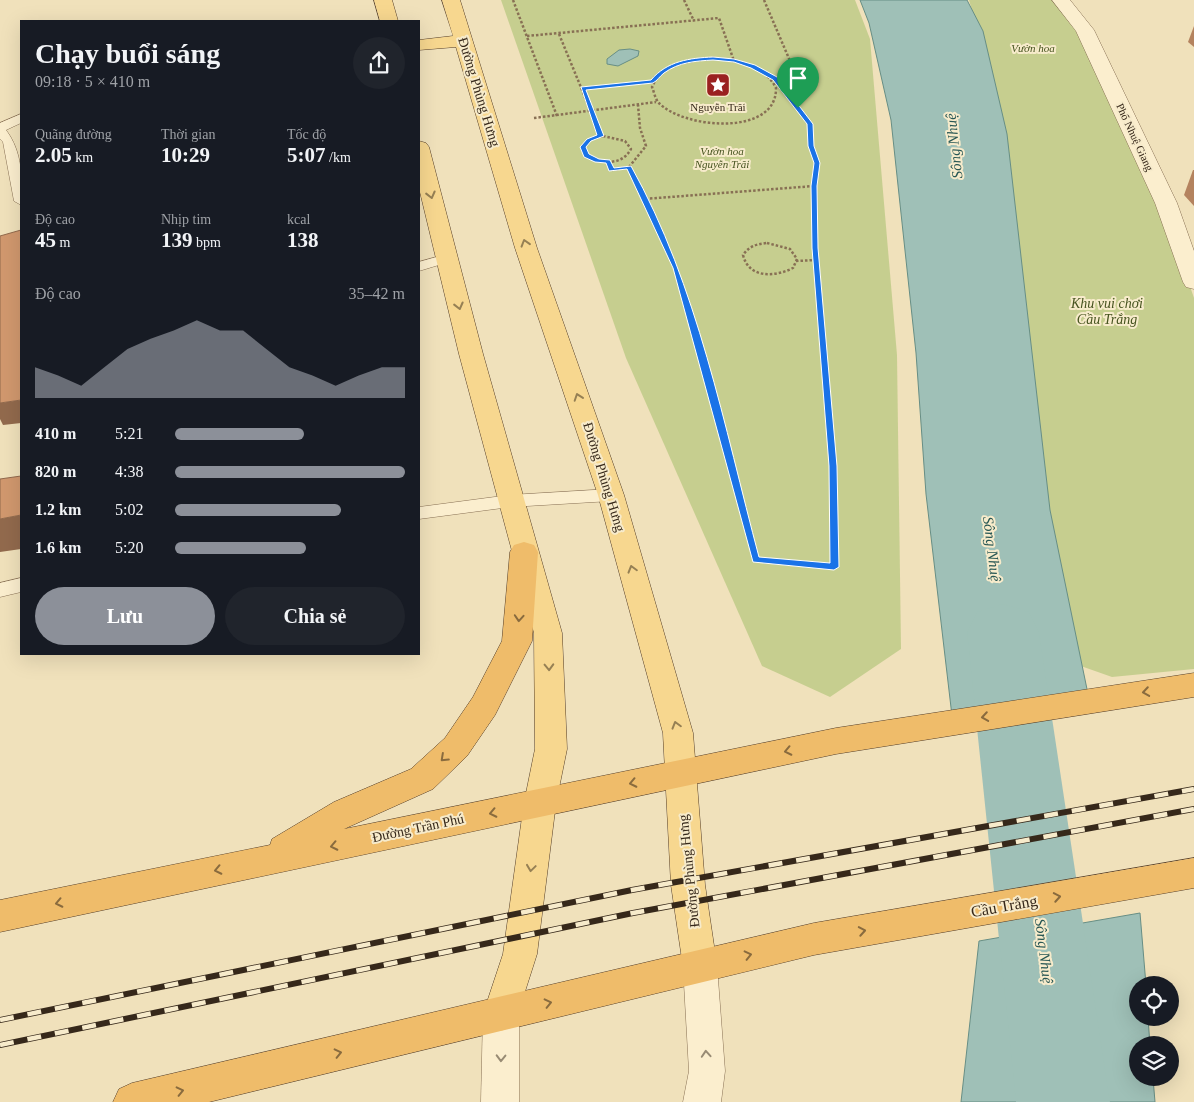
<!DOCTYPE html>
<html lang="vi">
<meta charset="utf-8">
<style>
body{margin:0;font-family:"Times New Roman",serif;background:#20242c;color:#f1f3f6;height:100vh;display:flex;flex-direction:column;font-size:19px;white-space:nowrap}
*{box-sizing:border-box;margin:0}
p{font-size:16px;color:#9ea1a6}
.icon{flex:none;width:28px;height:28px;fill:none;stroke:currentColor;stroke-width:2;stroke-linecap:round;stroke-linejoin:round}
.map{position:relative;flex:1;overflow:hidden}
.details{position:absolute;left:20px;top:20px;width:400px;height:635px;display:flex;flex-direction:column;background:#171b24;border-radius:0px;box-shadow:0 5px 20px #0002}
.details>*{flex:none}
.buttons{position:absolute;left:1129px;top:976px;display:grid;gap:10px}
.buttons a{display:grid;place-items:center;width:50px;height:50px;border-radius:50%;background:#171b24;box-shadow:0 5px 20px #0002;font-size:25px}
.pin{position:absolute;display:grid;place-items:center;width:42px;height:42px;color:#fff;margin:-51px -21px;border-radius:50% 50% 50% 0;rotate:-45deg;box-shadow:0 0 5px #0007}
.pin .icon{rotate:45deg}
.round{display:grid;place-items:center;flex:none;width:52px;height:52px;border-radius:26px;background:#20242c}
.summary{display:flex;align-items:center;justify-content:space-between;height:85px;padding:0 15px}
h1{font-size:28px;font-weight:700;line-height:38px}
.figures{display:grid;grid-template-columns:repeat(3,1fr);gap:8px;height:85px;padding:5px 15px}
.figures div{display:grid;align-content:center}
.figures b{font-size:21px;font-weight:700}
.figures small{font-size:14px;font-weight:400}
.figures p{font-size:14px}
.chart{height:140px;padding:10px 15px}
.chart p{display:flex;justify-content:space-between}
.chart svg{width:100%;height:90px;margin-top:5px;fill:#8c9099;opacity:.7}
.primary-button{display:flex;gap:10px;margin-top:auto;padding:10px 15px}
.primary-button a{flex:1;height:58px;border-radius:30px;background:#8c9099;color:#fff;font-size:20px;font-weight:700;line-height:58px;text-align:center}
.primary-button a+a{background:#20242c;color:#f1f3f6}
ul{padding:0 15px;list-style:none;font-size:16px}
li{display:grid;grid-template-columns:80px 60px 1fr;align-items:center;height:38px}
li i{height:12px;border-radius:6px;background:#8c9099}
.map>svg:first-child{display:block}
</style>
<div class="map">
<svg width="1194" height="1102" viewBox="0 0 1194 1102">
<rect width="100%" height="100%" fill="#f0e1bb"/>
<!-- green -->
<g fill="#c6ce8f">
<polygon points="501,0 855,0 870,39 897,355 901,649 830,697 762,666 626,358"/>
<polygon points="969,0 1057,0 1081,30 1161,202 1194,298 1194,669 1112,677 1078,665 1038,510 997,96"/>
</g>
<!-- water -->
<g fill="#9fc0b7" stroke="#678e85">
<polygon points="860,0 967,0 983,31 1007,134 1050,510 1088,694 952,716 926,494 916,353 891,120 869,23"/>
<polygon points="630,49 639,51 638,56 618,66 607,64 607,59 619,50"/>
<polygon points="1140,913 1146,985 1138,985 1138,1018 1148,1018 1150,1045 1138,1045 1138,1078 1153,1078 1155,1102 961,1102 979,941"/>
</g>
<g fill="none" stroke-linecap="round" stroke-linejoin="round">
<!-- river -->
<polygon fill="#9fc0b7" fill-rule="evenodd" points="1003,604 1029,612 1039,632 1110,1102 1016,1102 967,632 977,612"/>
<defs>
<g id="service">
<path d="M21,114V123L6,130C22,151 23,179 21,205L14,201L3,142L0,139V123Z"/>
<polygon points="447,254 452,255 454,258 452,261 419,271 419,262"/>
<polygon points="611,489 617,491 619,495 617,499 611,501 510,507 419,519 419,507 510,495"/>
<polygon points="21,578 21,592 0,597 0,583"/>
</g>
<polygon id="minor" points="1052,0 1070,0 1094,30 1177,203 1194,251 1194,289 1186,287 1183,282 1155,203 1076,31"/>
<g id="tertiary">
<polygon points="700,950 712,954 717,966 725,1071 721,1102 683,1102 689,1071 683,966 688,954"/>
<polygon points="501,997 514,1002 519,1014 519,1102 481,1102 483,1014 488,1002"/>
</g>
<g id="primary">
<polygon points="374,0 392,0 398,21 380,21"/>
<polygon points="442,0 460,0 537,248 624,495 693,733 705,885 717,966 712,978 700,982 688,978 683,966 671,885 663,733 598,495 515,248 456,47 419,50 419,40 453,36"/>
<polygon points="419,141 426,143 429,147 483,354 562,633 567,749 556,803 537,954 514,1026 501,1031 488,1026 483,1014 503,954 524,803 535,749 534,633 459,354 419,188"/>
</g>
<g id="trunk">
<polygon points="524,542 534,545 538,552 532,641 495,715 467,756 433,789 344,829 836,728 1194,673 1194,697 836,754 0,932 0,900 270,845 272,839 334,802 411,769 445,738 473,697 502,641 510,552 514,545"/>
<polygon points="1194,858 1194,888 814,955 209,1102 113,1102 119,1089 132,1083 814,923"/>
</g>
</defs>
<!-- service casing -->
<use href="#service" stroke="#887054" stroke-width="1"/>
<!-- minor casing -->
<use href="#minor" stroke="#887054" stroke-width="1"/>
<!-- tertiary casing -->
<use href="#tertiary" stroke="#887054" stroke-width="1"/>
<!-- primary casing -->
<use href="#primary" stroke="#553e29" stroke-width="1"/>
<!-- trunk casing -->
<use href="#trunk" stroke="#553e29" stroke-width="1"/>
<!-- path-far1 -->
<g stroke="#887054" stroke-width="2.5" stroke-dasharray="2.5 2" stroke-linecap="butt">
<polyline points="513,0 557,116"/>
<polyline points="684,0 694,21"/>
<polyline points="764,0 793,68 798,106"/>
<polyline points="559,34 601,136"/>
<polyline points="527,36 719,18 734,61"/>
<path d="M713,58C737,61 764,64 776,88C777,137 682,129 658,102C655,98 654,92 652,87C663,62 688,62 713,58Z"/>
<polyline points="768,75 781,85 810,124 811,146 817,163 814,186 818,281"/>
<polyline points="583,88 653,82"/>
<polyline points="534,118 656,102"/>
<path d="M603,136L625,141L631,149C621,167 601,163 586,155L583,147L589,140Z"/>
<polyline points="608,162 612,170 629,167 644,199 814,186"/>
<polyline points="629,167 646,146 640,128 638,105"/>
<polyline points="644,199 680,281"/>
<path d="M767,243L790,249L797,259L793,268C775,277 749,279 743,255C749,246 757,244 767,243Z"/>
<polyline points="796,261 816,260"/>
</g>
<!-- path -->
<polyline stroke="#887054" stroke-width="3" stroke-dasharray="4 2.5" stroke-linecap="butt" points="679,280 702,355 756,560 835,567 833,466 818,280"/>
<!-- service -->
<use href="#service" fill="#fbeece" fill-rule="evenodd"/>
<!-- minor -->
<use href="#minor" fill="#fbeece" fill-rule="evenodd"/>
<!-- tertiary -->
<use href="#tertiary" fill="#fbeece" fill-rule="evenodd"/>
<!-- primary -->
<use href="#primary" fill="#f7d78f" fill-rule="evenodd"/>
<!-- trunk -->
<use href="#trunk" fill="#efbc6a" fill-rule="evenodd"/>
<defs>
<g id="rail">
<polyline points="0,1020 632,890 1194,789"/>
<polyline points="0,1045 633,913 1194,809"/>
</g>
</defs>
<!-- rail casing -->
<use href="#rail" stroke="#36281a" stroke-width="6"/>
<!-- rail -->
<use href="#rail" stroke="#f7ebcb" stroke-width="4.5" stroke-dasharray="14" stroke-linecap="butt"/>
</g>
<!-- wall -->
<g fill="#b4835f">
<polygon points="1194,26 1194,47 1188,42"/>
<polygon points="1193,170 1194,170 1194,206 1184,195"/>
</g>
<!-- shaded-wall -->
<g fill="#926a4d">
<polygon points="21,400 21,423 3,425 0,419 0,403"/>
<polygon points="21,515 21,549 0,552 0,519"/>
</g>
<!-- building -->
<g fill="#d1986e" stroke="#926a4d">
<polygon points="21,230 21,400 0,403 0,236"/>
<polygon points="21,476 21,515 0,519 0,479"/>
</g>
<!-- one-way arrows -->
<defs><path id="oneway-chevron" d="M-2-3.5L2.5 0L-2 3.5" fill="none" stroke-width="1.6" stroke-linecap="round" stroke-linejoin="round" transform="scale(1.25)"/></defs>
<g stroke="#968054">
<use href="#oneway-chevron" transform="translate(431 195) rotate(76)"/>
<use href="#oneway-chevron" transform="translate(525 243) rotate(-107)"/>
<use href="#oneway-chevron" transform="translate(459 306) rotate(76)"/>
<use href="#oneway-chevron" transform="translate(578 397) rotate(-109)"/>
<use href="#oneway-chevron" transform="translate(632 569) rotate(-106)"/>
<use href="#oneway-chevron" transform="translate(549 667) rotate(88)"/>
<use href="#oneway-chevron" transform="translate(676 725) rotate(-106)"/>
<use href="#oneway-chevron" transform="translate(531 868) rotate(98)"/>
</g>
<g stroke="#896b3e">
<use href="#oneway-chevron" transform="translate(519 618) rotate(94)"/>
<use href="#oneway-chevron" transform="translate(1146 692) rotate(171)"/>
<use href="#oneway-chevron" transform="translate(985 717) rotate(171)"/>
<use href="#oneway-chevron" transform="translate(788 751) rotate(168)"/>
<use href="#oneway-chevron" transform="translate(444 758) rotate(137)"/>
<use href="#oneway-chevron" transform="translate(633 783) rotate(168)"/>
<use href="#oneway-chevron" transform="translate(493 813) rotate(168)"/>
<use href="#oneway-chevron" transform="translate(334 846) rotate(168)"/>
<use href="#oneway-chevron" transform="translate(218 870) rotate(168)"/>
<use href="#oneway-chevron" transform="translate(1057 897) rotate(-10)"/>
<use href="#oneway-chevron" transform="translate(59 903) rotate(168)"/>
<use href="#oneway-chevron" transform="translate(862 931) rotate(-10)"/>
<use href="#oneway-chevron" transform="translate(748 955) rotate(-13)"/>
<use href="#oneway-chevron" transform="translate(548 1003) rotate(-13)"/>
<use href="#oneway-chevron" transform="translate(338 1053) rotate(-13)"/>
<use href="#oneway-chevron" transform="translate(180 1091) rotate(-13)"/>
</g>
<g stroke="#988b74">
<use href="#oneway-chevron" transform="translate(706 1054) rotate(-94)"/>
<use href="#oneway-chevron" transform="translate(501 1058) rotate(91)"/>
</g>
<!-- route -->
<path fill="#1a73e8" stroke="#fff" fill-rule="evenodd" d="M713,57L734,59L755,65L777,77L813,124L814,146L820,163L817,186L818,248L837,466L839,567L834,570L753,562L673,268L627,169L609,171L606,163L595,162L584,157L580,147L587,139L597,135L581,87L651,80C667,61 690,58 713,57ZM713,60L734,62L751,68L773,80L807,124L808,146L814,163L811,186L812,248L829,466L830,563L759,557C724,426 698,286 631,166L614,168L610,160L599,159L589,154L586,147L591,141L604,136L586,90L653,83C657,81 660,76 664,73C679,62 696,61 713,60Z"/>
<!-- icons -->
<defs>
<symbol id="sight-square" viewBox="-11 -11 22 22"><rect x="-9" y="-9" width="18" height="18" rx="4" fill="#9a2121" stroke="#f7ebcb"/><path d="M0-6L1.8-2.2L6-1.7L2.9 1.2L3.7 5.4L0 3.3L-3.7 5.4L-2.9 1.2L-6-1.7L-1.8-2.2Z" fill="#fff"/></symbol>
</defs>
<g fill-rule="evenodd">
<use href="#sight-square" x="704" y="71" width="28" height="28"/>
</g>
<g text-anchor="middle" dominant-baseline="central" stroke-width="4" stroke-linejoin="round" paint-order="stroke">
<!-- far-park labels -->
<g font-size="11" font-style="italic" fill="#46531f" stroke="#f7ebcb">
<text x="1033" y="48">Vườn hoa</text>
<text x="722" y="151">Vườn hoa<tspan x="722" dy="13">Nguyễn Trãi</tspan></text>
</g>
<!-- far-poi labels -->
<g font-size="11" fill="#36281a" stroke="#f7ebcb">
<text x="718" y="107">Nguyễn Trãi</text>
</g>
<!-- far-street labels -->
<g font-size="11" fill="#36281a" stroke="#f7ebcb">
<text transform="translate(1135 137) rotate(65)">Phố Nhuệ Giang</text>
</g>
<!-- street labels -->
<g font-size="14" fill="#36281a" stroke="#f7ebcb">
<text transform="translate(479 92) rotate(73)">Đường Phùng Hưng</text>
<text transform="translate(604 477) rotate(73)">Đường Phùng Hưng</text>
<text transform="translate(418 828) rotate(-12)">Đường Trần Phú</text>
<text transform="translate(689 871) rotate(-96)">Đường Phùng Hưng</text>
</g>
<!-- park labels -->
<g font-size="14" font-style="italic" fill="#46531f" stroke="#f7ebcb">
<text x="1107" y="303">Khu vui chơi<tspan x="1107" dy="16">Cầu Trắng</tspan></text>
</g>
<!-- water labels -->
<g font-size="15" font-style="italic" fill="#285754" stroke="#f7ebcb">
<text transform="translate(954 146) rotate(-96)">Sông Nhuệ</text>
<text transform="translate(992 549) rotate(83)">Sông Nhuệ</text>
<text transform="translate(1044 951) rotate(83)">Sông Nhuệ</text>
</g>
<!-- near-street labels -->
<g font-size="16" fill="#36281a" stroke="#f7ebcb">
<text transform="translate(1004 906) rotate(-10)">Cầu Trắng</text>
</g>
</g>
</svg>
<div class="buttons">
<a><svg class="icon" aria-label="locate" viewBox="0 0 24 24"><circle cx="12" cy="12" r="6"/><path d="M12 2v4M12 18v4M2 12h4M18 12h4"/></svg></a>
<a><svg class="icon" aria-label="layers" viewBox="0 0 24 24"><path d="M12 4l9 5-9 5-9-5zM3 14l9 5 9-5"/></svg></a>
</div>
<div class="pin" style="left:798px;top:108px;background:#1e9e55"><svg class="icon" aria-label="arrive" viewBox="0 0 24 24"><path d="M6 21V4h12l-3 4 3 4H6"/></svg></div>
<section class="details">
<div class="summary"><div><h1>Chạy buổi sáng</h1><p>09:18 · 5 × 410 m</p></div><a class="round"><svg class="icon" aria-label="share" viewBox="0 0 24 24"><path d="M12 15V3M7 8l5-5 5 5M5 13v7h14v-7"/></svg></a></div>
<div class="figures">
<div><p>Quãng đường</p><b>2.05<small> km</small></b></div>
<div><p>Thời gian</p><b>10:29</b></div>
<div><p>Tốc độ</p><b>5:07<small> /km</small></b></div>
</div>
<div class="figures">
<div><p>Độ cao</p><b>45<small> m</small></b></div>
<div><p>Nhịp tim</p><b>139<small> bpm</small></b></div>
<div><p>kcal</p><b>138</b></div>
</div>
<div class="chart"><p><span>Độ cao</span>35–42 m</p>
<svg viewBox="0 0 160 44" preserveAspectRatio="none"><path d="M0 44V29L10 33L20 38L30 29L40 20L50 15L60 11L70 6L80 11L90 11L100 20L110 29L120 33L130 38L140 33L150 29L160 29V44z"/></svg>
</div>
<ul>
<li><b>410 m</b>5:21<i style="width:56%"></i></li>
<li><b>820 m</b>4:38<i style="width:100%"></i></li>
<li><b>1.2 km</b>5:02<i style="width:72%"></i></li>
<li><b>1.6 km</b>5:20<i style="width:57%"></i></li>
</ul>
<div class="primary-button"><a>Lưu</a><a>Chia sẻ</a></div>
</section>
</div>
